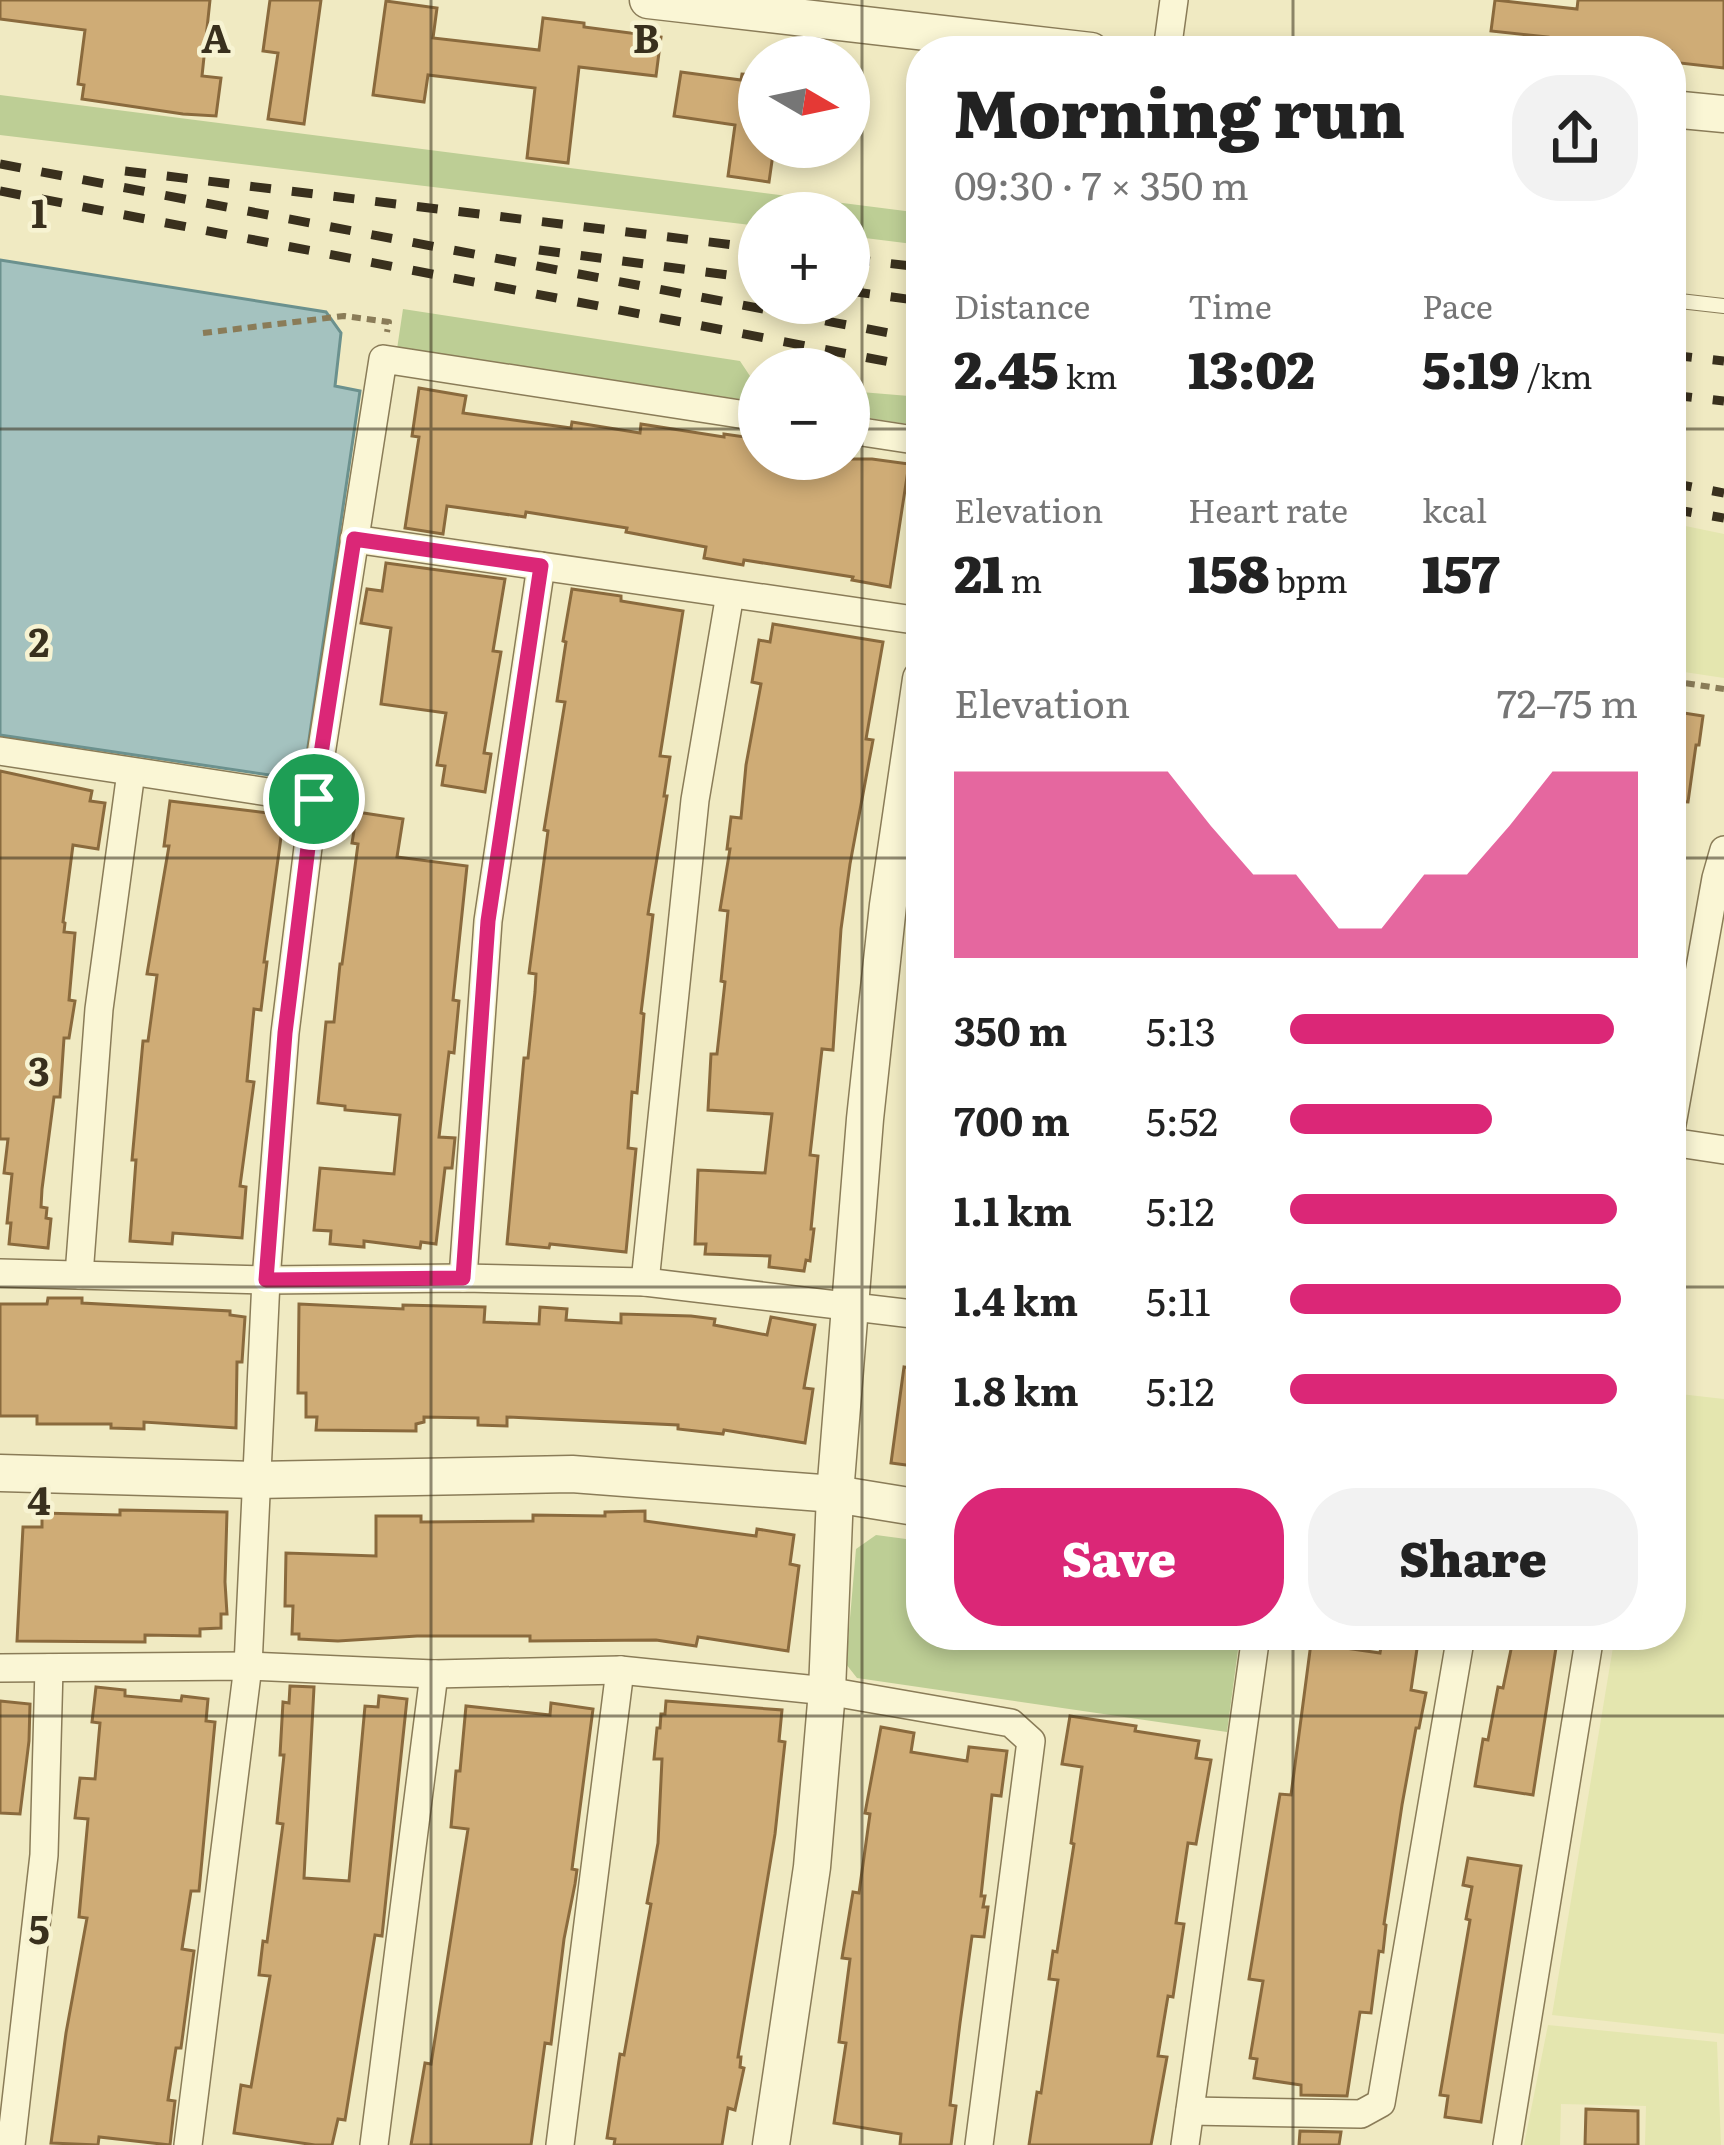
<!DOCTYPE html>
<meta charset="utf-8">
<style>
body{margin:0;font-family:Literata,serif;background:#f2f2f2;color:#222;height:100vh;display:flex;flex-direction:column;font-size:45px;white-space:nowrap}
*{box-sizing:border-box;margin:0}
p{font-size:39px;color:#767676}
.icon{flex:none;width:66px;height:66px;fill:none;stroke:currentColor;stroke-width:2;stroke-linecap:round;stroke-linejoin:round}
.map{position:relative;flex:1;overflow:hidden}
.details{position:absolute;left:906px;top:36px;width:780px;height:1614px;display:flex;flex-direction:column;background:#fff;border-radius:48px;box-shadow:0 6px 18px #0003}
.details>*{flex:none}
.needle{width:78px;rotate:99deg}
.controls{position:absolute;left:738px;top:36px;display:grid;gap:24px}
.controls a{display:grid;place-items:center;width:132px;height:132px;border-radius:50%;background:#fff;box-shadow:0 6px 18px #0003;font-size:60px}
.pin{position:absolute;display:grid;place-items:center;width:102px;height:102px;color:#fff;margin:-51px;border:6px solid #fff;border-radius:50%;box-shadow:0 3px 12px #0007}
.round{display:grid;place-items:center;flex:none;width:126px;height:126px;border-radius:48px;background:#f2f2f2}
.summary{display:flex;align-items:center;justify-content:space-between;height:204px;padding:0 48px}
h1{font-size:66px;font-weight:800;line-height:90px}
.figures{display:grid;grid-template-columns:repeat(3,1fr);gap:18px;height:204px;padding:12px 48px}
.figures div{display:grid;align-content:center}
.figures b{font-size:51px;font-weight:800}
.figures small{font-size:33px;font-weight:400}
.figures p{font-size:33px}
.chart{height:336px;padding:24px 48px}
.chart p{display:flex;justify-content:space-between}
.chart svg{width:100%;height:216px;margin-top:12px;fill:#db2777;opacity:.7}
.cta{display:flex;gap:24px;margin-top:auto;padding:24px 48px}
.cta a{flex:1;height:138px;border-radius:48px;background:#db2777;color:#fff;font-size:48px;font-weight:800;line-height:138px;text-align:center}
.cta a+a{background:#f2f2f2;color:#222}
ul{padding:0 48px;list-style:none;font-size:39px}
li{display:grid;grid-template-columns:192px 144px 1fr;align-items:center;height:90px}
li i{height:30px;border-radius:15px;background:#db2777}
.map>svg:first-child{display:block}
</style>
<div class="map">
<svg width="1724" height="2145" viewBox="0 0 1724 2145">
<rect width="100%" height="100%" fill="#f0eac2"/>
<!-- farmland -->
<g fill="#e4e6af">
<polygon points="1671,523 1724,534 1724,678 1671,670"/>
<polygon points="1671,1393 1724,1399 1724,2034 1552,2015 1615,1635 1671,1635"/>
<polygon points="1548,2025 1717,2042 1721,2145 1645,2145 1646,2106 1561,2104 1560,2145 1524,2145"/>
</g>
<!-- green -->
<g fill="#bdce95">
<polygon points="0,95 921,213 921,245 849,236 849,213 759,213 759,226 0,135"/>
<polygon points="403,309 740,361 754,382 759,382 759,402 397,349"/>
<polygon points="849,391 921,397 921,426 849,415"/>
<polygon points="876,1535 921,1541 921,1635 1240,1635 1227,1732 857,1678 846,1664 856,1549"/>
</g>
<!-- water -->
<polygon fill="#a4c2bf" stroke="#6b918e" stroke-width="3" points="0,260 326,312 341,333 335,386 360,391 305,767 290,778 0,735"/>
<!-- building -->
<g fill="#cfac76" stroke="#8a6a3d" stroke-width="3">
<polygon points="0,0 210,0 202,76 221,78 216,116 183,114 82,99 84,85 78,84 85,30 0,19"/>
<polygon points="270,0 321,0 304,124 268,119 278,53 263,51"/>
<polygon points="1495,0 1577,9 1578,0 1724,0 1724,68 1671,62 1671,51 1546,51 1548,37 1491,31"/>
<polygon points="386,1 437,8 433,38 539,50 543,18 584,23 584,27 661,37 656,76 579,67 568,163 527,158 535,88 428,75 424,102 373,95"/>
<polygon points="681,72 741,80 742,74 759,75 759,147 774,147 769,182 728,176 735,125 674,116"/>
<polygon points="419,388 466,396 463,413 571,428 572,422 640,433 641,424 724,437 724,434 759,439 759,459 872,459 909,464 890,587 852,580 853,577 744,560 743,565 704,558 706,547 626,532 627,528 526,512 525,517 447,506 443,534 405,528 419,437 412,436"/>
<polygon points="386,563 505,579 493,651 501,652 484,753 491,754 485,792 442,785 445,766 437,765 446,713 381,704 391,628 361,623 367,589 382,591"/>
<polygon points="572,589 621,596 621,601 683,611 660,756 670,757 664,796 667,796 648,914 653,915 641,1013 644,1014 637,1093 632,1092 628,1148 636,1149 626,1252 550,1244 549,1248 507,1244 524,1058 528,1058 535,992 536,974 529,973 548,831 544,830 565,702 557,701 566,642 563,641"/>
<polygon points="773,624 883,642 866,739 873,740 850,864 841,929 833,1050 822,1049 810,1155 818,1156 811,1229 814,1229 810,1261 806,1260 804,1271 769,1267 770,1256 705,1254 706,1244 695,1244 698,1170 765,1173 772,1114 708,1110 711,1054 717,1054 725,982 721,981 728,911 720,910 730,849 727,849 731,817 741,818 746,765 761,684 752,682 759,640 770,642"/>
<polygon points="1671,711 1703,716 1699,745 1696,745 1688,802 1671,801"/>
<polygon points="0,771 92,791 90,801 105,803 98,849 73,845 63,922 65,923 64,932 75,933 69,1000 75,1001 69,1038 64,1038 60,1097 54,1097 42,1189 41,1207 47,1208 46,1218 51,1219 48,1248 9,1244 11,1223 7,1223 12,1174 4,1173 8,1139 0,1139"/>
<polygon points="170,801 284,815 264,962 267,962 261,1010 254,1009 247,1081 254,1082 240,1186 246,1187 242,1238 173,1233 172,1244 130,1241 136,1160 132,1160 143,1041 148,1041 157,975 147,974 169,846 164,846"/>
<polygon points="357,812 403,819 397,857 467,866 453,1000 459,1001 454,1053 449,1052 439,1137 455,1138 452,1168 445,1168 436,1244 421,1242 420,1248 364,1241 364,1247 330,1244 331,1231 314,1230 320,1168 394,1174 400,1115 345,1110 345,1106 318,1103 326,1022 334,1022 340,964 342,964 358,844 352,843"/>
<polygon points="48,1298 82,1298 82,1303 230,1311 230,1315 245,1317 242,1362 237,1362 236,1428 144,1422 144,1429 111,1428 111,1424 37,1424 37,1416 0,1416 0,1304 47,1304"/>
<polygon points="299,1304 403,1309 403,1305 485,1307 484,1322 539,1324 540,1307 567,1309 566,1320 621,1323 621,1314 691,1316 715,1319 714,1325 767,1335 771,1317 815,1325 804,1388 813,1389 805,1443 724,1430 723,1434 678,1429 678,1425 507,1417 507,1426 478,1425 478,1418 424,1417 424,1422 416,1424 416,1431 316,1430 317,1417 306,1417 306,1393 298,1393"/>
<polygon points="904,1367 921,1369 921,1467 891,1463"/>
<polygon points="120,1510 227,1512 225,1582 227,1614 221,1614 221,1628 200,1629 200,1636 145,1635 145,1642 17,1641 23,1527 42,1527 42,1513 120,1515"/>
<polygon points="645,1511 645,1521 756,1536 757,1529 794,1535 790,1564 799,1566 788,1651 698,1637 696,1646 656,1640 530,1641 530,1636 417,1636 338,1641 299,1639 299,1634 292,1634 293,1606 285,1606 286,1553 376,1556 376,1516 421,1516 421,1522 533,1521 533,1515 605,1516 605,1512"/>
<polygon points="1383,1635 1419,1635 1411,1690 1426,1693 1419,1728 1416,1728 1402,1805 1384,1924 1386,1925 1383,1952 1379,1951 1371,2013 1360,2012 1347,2096 1301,2095 1301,2085 1254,2078 1257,2059 1250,2058 1263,1981 1249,1979 1280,1794 1291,1795 1311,1643 1380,1653"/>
<polygon points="1514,1635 1558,1635 1533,1795 1475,1786 1483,1739 1488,1740 1498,1687 1503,1688"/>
<polygon points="290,1686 314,1687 304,1878 349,1881 365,1706 378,1707 379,1696 407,1699 382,1936 375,1935 345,2120 338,2119 332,2145 315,2145 234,2133 241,2085 251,2087 270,1976 259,1975 263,1941 267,1942 283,1824 277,1823 284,1755 280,1755 283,1702 289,1703"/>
<polygon points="96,1687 125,1690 125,1696 181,1701 182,1696 208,1699 206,1721 215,1722 199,1891 191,1891 182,1949 194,1951 181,2048 176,2048 168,2100 175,2101 170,2145 99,2137 98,2145 51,2143 66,2033 87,1918 79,1917 88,1819 75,1818 80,1778 95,1779 100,1723 92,1722"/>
<polygon points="0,1701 30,1704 29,1741 20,1814 0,1813"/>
<polygon points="666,1701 782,1710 779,1741 785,1742 775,1834 738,2057 741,2057 740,2067 744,2068 735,2110 728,2108 722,2145 614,2145 615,2139 607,2138 620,2054 624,2055 651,1904 647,1903 658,1843 662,1759 654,1759 657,1728 660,1728 661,1714 665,1714"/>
<polygon points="551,1703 593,1709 572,1869 577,1870 575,1884 564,1939 551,2044 545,2043 531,2145 411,2145 425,2063 431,2064 468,1829 451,1827 456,1771 460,1771 466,1706 550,1715"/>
<polygon points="1070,1716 1136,1726 1135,1731 1199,1741 1196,1758 1211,1760 1196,1844 1188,1843 1176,1923 1184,1924 1173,1997 1168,1996 1158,2056 1167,2057 1151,2145 1029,2145 1037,2092 1041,2093 1058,1980 1049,1979 1053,1951 1057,1952 1074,1844 1071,1843 1082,1767 1062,1764"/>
<polygon points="881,1727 914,1733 911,1752 967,1761 969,1747 1007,1751 1001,1796 992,1795 981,1896 985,1896 983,1907 988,1907 984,1937 972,1936 960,2023 950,2105 956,2106 951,2145 900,2145 901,2134 834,2123 846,2043 839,2042 850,1959 842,1958 853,1892 859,1893 870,1814 865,1813"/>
<polygon points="1468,1858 1521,1866 1481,2122 1445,2117 1448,2096 1440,2095 1470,1920 1466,1919 1472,1887 1463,1885"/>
<polygon points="1586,2109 1638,2111 1638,2145 1585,2145"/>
<polygon points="1300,2131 1341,2132 1339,2145 1299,2145"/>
</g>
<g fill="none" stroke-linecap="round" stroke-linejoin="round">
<defs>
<polyline id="service" points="1671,300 1724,306"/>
<g id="minor">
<polyline points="1167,51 1174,0"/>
<polyline points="849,430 921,441"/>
<polyline points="354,539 921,621"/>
<polyline points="0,751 314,799"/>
<polyline points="1671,1130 1716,878 1724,850"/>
<polyline points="1671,1142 1724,1150"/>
<polyline points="0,1273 266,1280 463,1278 645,1282 921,1315"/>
<polyline points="79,1275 99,1009 131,772"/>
<polyline points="463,1278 488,921 541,566"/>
<polyline points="645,1282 695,800 730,594"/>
<polyline points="0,1668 248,1666 434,1674 620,1670 827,1691 1011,1723 1031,1741 979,2145"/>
<polyline points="1190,2111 1361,2114 1381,2103 1461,1635"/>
<polyline points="11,2145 44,1855 49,1668"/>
<polyline points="188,2145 248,1666 266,1280 285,1033 314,799 383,359 759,417"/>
<polyline points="374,2145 434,1674"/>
<polyline points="560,2145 620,1670"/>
<polyline points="1185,2145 1256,1635"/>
<polyline points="1507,2145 1590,1635"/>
</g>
<g id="tertiary">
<polyline points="648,0 1091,51"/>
<polyline points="1671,109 1724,114"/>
<polyline points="0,1473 256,1480 572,1474 835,1494 921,1508"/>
<polyline points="771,2145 812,1867 827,1691 835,1494 865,1119 888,905 921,679"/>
</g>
</defs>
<!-- service casing -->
<use href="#service" stroke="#8a7c58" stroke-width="16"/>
<!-- minor casing -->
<use href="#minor" stroke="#8a7c58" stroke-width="30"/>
<!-- tertiary casing -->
<use href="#tertiary" stroke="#8a7c58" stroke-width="39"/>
<!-- path -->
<g stroke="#8a7c58" stroke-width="6" stroke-dasharray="9 6" stroke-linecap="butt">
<polyline points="203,333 344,316 389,322 387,332"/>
<polyline points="1671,681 1724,689"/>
</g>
<!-- service -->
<use href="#service" stroke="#faf6d5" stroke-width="14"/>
<!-- minor -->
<use href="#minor" stroke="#faf6d5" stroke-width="27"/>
<!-- tertiary -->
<use href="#tertiary" stroke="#faf6d5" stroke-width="36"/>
<!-- rail -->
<g stroke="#39301d" stroke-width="9" stroke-dasharray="21 21" stroke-linecap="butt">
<polyline points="0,164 921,339"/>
<polyline points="125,171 759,248"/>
<polyline points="0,191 921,368"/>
<polyline points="539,250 759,279"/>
<polyline points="849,259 921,267"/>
<polyline points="849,291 921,301"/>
<polyline points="1671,355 1724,361"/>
<polyline points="1671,395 1724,401"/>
<polyline points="1671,483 1724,493"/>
<polyline points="1671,509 1724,518"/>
</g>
</g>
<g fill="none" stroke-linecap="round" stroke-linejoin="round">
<defs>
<polygon id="route" points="354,539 541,566 488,921 463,1278 266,1280 285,1033 314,799"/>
</defs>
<!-- route casing -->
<use href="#route" stroke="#fff" stroke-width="24"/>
<!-- route -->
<use href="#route" stroke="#db2777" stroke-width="15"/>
</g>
<!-- grid -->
<path fill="none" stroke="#39301d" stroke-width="3" stroke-opacity="0.55" d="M431,0V2145M862,0V2145M1293,0V51M0,429H759M849,429H921M1671,429H1724M0,858H921M1671,858H1724M0,1287H921M1671,1287H1724M1293,1635V2145M0,1716H1724"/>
<g font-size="39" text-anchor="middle" font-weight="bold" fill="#39301d" stroke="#f7f3d2" stroke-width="9" stroke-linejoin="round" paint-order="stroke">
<text x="216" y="53">A</text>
<text x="646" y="53">B</text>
<text x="39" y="228">1</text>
<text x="39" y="657">2</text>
<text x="39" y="1086">3</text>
<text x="39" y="1515">4</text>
<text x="39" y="1944">5</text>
</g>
</svg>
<div class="controls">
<a><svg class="needle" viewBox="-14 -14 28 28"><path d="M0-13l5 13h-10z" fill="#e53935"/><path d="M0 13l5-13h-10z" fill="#767676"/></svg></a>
<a>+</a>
<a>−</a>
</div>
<div class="pin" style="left:314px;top:799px;background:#1e9e55"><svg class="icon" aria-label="arrive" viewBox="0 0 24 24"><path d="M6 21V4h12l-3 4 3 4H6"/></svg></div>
<section class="details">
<div class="summary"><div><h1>Morning run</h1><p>09:30 · 7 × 350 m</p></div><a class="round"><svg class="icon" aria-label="share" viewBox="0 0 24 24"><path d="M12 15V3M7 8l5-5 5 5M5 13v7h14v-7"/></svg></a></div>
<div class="figures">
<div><p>Distance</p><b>2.45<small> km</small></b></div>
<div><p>Time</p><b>13:02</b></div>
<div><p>Pace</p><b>5:19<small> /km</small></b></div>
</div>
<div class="figures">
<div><p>Elevation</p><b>21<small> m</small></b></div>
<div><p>Heart rate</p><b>158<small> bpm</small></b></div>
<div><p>kcal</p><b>157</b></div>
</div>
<div class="chart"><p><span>Elevation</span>72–75 m</p>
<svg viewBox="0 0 160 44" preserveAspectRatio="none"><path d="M0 44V6L10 6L20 6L30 6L40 6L50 6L60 17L70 27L80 27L90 38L100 38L110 27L120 27L130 17L140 6L150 6L160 6V44z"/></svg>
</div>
<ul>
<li><b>350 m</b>5:13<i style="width:93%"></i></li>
<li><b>700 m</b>5:52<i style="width:58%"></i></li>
<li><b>1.1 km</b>5:12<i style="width:94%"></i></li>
<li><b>1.4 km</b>5:11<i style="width:95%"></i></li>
<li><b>1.8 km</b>5:12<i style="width:94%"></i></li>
</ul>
<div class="cta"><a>Save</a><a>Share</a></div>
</section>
</div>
